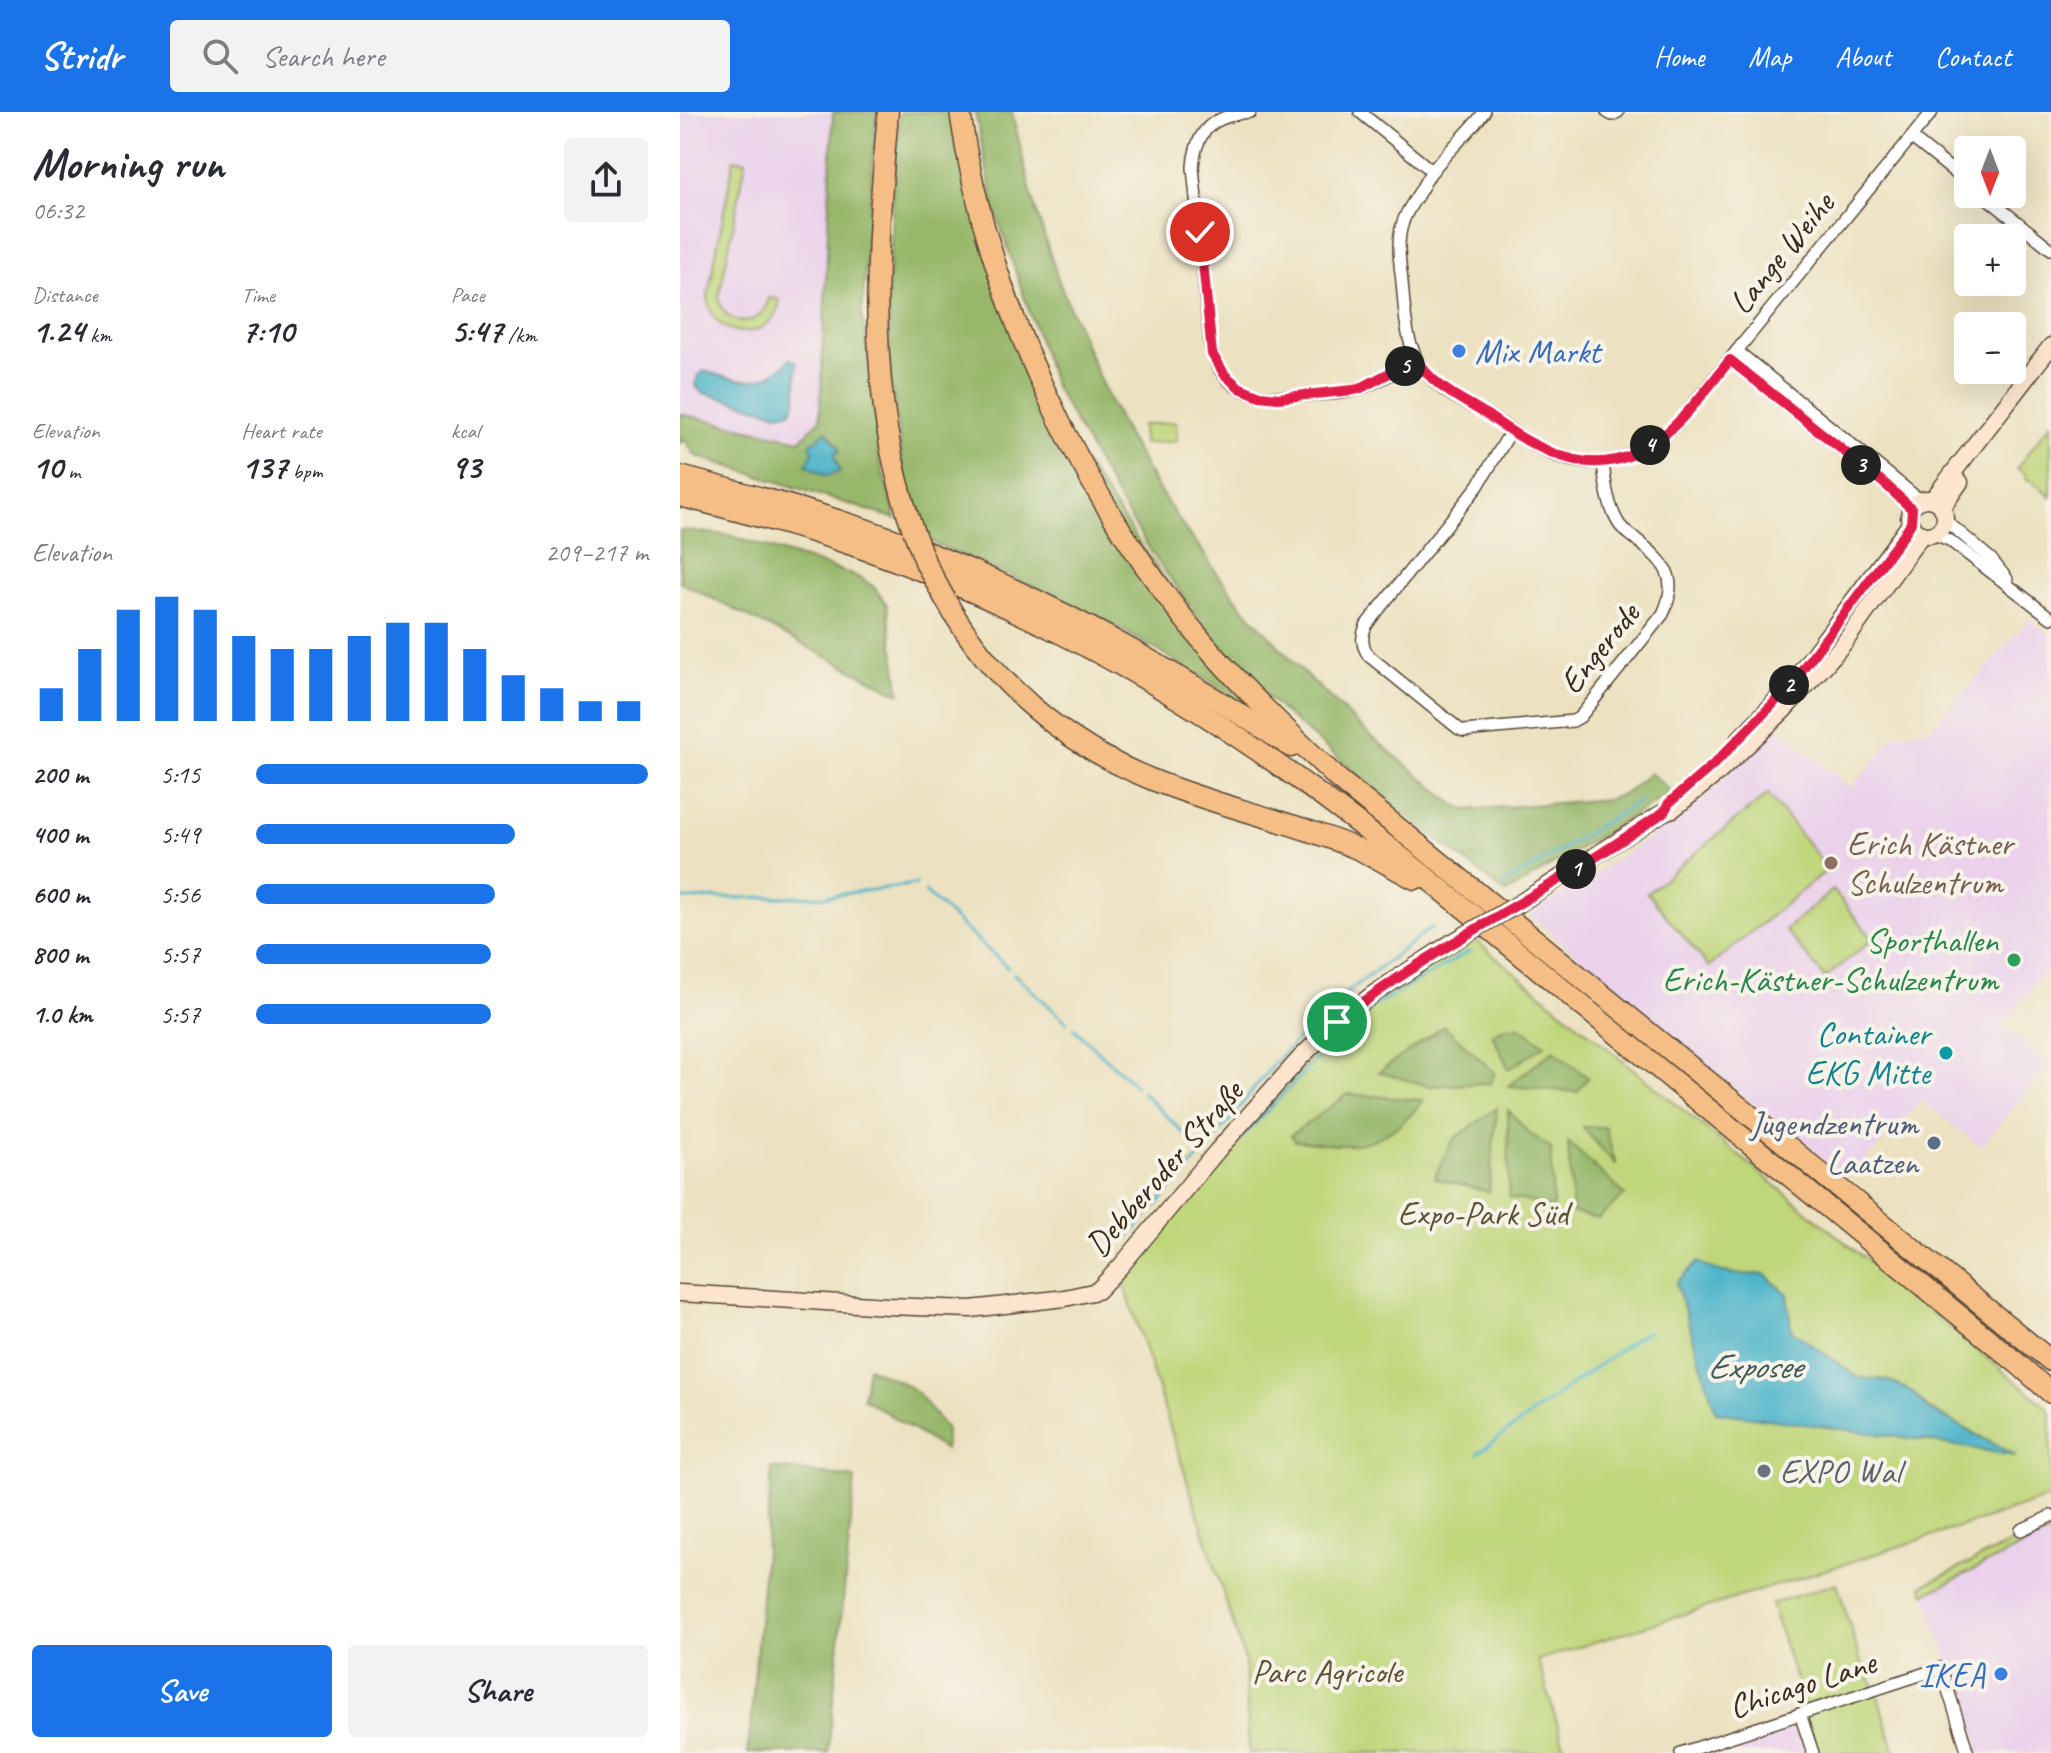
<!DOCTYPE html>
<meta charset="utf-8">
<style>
body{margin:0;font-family:Caveat,sans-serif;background:#f2f2f3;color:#2b2b33;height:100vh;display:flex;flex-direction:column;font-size:30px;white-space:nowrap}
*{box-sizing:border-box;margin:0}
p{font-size:26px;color:#7c7c81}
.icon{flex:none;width:44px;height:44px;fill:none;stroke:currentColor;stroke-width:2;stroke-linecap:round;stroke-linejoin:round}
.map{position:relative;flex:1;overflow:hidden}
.drawer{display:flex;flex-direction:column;background:#fff;width:680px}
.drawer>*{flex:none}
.needle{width:52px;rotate:180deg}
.buttons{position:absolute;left:1274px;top:24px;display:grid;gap:16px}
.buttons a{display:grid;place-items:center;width:72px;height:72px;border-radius:8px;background:#fff;box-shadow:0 8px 32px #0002;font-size:40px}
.pin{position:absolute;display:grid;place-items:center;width:68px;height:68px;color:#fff;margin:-34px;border:4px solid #fff;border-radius:50%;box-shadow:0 2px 8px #0007}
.km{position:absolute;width:40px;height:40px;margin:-20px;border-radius:50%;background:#222;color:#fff;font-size:22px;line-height:40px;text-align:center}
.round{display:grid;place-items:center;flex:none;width:84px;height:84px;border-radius:8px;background:#f2f2f3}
.headline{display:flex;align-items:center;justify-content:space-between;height:136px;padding:0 32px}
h1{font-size:44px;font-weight:600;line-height:60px}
.metrics{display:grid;grid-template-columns:repeat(3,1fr);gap:12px;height:136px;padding:8px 32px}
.metrics div{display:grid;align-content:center}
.metrics b{font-size:34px;font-weight:600}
.metrics small{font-size:22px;font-weight:400}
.metrics p{font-size:22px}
.chart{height:224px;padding:16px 32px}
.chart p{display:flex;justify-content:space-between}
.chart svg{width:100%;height:144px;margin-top:8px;stroke:#1a73e8;stroke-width:6}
.cta{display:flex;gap:16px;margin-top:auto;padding:16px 32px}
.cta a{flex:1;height:92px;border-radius:8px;background:#1a73e8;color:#fff;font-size:32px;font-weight:600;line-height:92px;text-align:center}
.cta a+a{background:#f2f2f3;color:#2b2b33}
ul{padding:0 32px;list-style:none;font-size:26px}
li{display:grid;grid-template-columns:128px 96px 1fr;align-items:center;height:60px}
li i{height:20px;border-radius:10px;background:#1a73e8}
header{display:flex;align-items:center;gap:48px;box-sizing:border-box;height:112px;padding:0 40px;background:#1a73e8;color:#fff}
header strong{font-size:38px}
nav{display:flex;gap:44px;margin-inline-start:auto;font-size:28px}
.search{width:560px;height:72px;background:#f2f2f3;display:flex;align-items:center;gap:20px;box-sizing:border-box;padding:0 28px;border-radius:8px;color:#7c7c81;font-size:30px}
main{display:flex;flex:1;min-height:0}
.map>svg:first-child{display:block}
</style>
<header>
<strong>Stridr</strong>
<div class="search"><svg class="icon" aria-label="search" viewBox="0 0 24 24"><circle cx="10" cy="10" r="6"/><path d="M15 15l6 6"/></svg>Search here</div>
<nav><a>Home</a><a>Map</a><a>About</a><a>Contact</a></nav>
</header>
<main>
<section class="drawer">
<div class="headline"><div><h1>Morning run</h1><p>06:32</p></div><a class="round"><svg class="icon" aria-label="share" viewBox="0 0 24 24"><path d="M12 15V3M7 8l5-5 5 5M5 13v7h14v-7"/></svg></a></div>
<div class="metrics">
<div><p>Distance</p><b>1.24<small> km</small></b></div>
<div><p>Time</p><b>7:10</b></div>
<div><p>Pace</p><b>5:47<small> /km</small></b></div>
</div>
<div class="metrics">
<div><p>Elevation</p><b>10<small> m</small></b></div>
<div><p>Heart rate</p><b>137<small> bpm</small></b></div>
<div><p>kcal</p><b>93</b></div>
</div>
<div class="chart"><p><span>Elevation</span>209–217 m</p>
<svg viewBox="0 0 160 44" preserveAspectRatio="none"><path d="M5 44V34M15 44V22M25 44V10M35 44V6M45 44V10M55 44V18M65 44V22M75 44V22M85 44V18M95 44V14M105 44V14M115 44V22M125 44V30M135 44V34M145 44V38M155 44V38"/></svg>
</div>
<ul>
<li><b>200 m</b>5:15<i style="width:100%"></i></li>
<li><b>400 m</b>5:49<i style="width:66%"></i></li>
<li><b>600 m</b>5:56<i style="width:61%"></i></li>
<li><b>800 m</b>5:57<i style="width:60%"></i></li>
<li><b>1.0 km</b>5:57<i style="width:60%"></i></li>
</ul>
<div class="cta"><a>Save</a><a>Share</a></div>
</section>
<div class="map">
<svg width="1371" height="1641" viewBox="0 0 1371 1641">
<rect width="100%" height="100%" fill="#f7f3e8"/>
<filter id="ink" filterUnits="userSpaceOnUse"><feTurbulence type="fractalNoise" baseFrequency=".0125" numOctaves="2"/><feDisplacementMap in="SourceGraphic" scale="16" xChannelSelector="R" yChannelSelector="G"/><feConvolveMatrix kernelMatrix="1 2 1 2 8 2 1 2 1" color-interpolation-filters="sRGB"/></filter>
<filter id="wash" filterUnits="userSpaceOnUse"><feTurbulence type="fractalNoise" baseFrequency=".006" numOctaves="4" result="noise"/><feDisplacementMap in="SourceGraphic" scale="32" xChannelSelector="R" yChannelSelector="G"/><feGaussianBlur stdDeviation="1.8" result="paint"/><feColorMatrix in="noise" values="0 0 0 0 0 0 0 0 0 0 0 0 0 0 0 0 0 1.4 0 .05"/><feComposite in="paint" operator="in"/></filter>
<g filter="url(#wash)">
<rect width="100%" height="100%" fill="#ece2c1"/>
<!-- built -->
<g fill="#ebd1eb">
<polygon points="0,0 184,0 166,278 123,333 0,307"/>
<polygon points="1350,507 1371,523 1371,865 1364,861 1324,911 1323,915 1369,952 1301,1035 1242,989 1167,1067 1073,992 850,803 1011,699 1096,614 1127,641 1172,676 1216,622 1252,616"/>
<polygon points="1371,1420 1371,1641 1298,1641 1245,1482"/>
<polygon points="1123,1610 1133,1641 1033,1641"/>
</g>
<!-- green -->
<g fill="#bfd67a" stroke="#7d804c" stroke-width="2" fill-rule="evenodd">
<path d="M54,47L66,49L39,185C42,216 81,218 89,186L100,188C94,233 28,230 28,183Z"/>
<polygon points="496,310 497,329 463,332 462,313"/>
<polygon points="1371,311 1371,387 1369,383 1349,367 1348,368 1345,366 1346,363 1337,356"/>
<polygon points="1088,682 1148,757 1029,855 967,781"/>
<polygon points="1153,778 1193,827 1145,866 1105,818"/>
<path d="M795,828L1367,1295L1371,1300V1385C1201,1442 1029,1494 858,1548L886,1641H569L565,1549L441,1162L514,1076L642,934L671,906L746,855ZM1018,1151C1039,1162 1060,1164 1084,1162L1108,1182L1110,1218L1179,1266L1207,1268L1231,1279L1248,1296L1333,1343L1242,1328Z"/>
<polygon points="1371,1411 1371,1420 1245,1482 1242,1474"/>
<polygon points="1157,1471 1182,1554 1196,1578 1215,1641 1133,1641 1120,1602 1123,1589 1091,1492"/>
</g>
<!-- forest -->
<g fill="#97b76a" stroke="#697044" stroke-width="2">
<polygon points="153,0 196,0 182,202 193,279 199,347 216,407 16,344 5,328 0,331 0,302 120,328 140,308"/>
<path d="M220,0H273L366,295L574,597C537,574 500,551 463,530C393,490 319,459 245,427L223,356L211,269L208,193L213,80Z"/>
<polygon points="295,0 332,0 353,89 379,170 423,275 448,325 480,380 509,423 519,434 534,457 561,493 622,559 686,620 775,693 786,698 929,687 946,681 970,661 992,680 826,781 720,698 607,603 574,572 524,513 476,447 438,387 374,273 315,98"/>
<polygon points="0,418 48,423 159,458 182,467 194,475 207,493 220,582 0,470"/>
<polygon points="764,914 815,961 810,971 749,974 699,960"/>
<polygon points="825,915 840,915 865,933 829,957 812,922"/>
<polygon points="874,938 908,966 897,980 828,974"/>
<path d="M668,982L743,988C728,1010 699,1031 671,1033C653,1034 633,1030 615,1029L611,1023Z"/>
<polygon points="817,996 809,1080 754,1066 773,1028"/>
<polygon points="828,998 849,1021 871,1036 873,1096 829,1085"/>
<polygon points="902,1015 925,1015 936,1053"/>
<polygon points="888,1030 945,1083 918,1107 893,1101"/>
<polygon points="188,1255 225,1272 238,1281 266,1317 265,1338 183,1286"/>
<polygon points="92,1356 175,1366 148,1641 68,1641"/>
</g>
<!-- water -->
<g fill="#4bb3c9" stroke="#436e74" stroke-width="2">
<path d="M110,247L117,250L116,289L111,299L100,302L21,280L16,274L17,265L24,259C57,269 85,277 110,247Z"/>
<polygon points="146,319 159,335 159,341 155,340 155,345 160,360 146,364 126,353 133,340 130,332"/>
<path d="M1018,1150C1039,1162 1060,1164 1084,1162L1108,1182L1111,1218L1179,1266L1207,1268L1231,1279L1248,1297L1336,1344L1242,1328L1036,1300L996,1171Z"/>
</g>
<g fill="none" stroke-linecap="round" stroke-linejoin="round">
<!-- stream -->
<g stroke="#4bb3c9" stroke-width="3">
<polyline points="824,773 961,688"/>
<polyline points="245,780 328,856"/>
<polyline points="0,787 147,784 236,772"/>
<polyline points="334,862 387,910"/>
<polyline points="393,916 456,974"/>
<polyline points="462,980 519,1036"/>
<polyline points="536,1025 595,950 651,893 752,815"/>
<polyline points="550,1038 680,902 790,839"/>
<polyline points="447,1127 518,1046"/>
<polyline points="798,1341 956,1226 969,1219"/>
</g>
</g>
</g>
<g filter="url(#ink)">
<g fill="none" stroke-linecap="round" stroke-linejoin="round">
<defs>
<g id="street">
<path d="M570,0C533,4 516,17 513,55L530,232C543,289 585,287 633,283C648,282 667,282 682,276C700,268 719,258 736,247"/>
<polyline points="680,0 752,59"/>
<path d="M804,0L798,8C784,25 767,40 753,58C747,65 743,75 737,84C732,92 726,100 723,110C716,129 720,151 722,170C726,213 725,245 760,275C774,287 792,293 808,303C828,316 847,331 870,341C919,363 959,345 997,312L1252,0"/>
<polyline points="927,0 932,3 938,0"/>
<polyline points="1232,26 1288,71"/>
<polyline points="1302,82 1371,137"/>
<polyline points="1057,239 1241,389"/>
<polyline points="1050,248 1205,372 1232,397"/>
<path d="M831,319L798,374L687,512C681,524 681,533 689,544L779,617L784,619L893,609L900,605L983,502C1000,465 985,451 957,428C951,423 943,418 939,412C928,395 925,370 923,351"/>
<polyline points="1265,408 1311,447 1327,467"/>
<polyline points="1254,422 1269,428 1371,506"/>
<polyline points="1341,1418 1371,1404"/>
<polyline points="1120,1602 1133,1641"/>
<polyline points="1001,1641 1261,1556 1288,1641"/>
</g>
<g id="secondary">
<circle cx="1247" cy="405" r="18"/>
<polyline points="1252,388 1371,234"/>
<polyline points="1262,396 1280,370"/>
<polyline points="1059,627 1092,593 1121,559 1231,411"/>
<polyline points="840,791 984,700 993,697 1039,660 1101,601 1145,553 1164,531 1242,422"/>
<polyline points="0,1181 208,1194 291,1197 385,1186 417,1179 440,1155 537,1039 621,945 657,910 692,883 771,831"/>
</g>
<g id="highway">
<path d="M208,0C196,139 184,284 233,418"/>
<path d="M280,0C306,183 397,375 513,518C557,572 607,618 657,666L1371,1249"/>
<path d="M0,364C80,385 160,406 237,436C369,487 493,557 611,635"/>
<path d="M0,384C50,397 99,409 148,425C253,459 355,505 451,559C612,650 752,769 893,886C1041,1008 1189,1130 1337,1251L1371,1281"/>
<path d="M265,487C311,570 385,633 473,668C539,695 609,708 675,736C696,745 715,757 735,767"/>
</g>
</defs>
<!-- street casing -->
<use href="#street" stroke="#564636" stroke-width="14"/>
<!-- secondary casing -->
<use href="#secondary" stroke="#564636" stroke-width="19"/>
<!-- highway casing -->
<use href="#highway" stroke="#564636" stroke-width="23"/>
<!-- street -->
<use href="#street" stroke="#fff" stroke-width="11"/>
<!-- secondary -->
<use href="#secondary" stroke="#fbe5cf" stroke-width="16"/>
<!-- highway -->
<use href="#highway" stroke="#f5be86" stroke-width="20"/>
<defs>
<polyline id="secondary-bridge" points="771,831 840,791"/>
<polyline id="highway-bridge" points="233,418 246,452 265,487"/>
</defs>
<!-- secondary-bridge casing -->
<use href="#secondary-bridge" stroke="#564636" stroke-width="19" stroke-linecap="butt"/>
<!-- highway-bridge casing -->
<use href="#highway-bridge" stroke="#564636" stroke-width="23" stroke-linecap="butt"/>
<!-- secondary-bridge -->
<use href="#secondary-bridge" stroke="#fbe5cf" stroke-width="16"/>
<!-- highway-bridge -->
<use href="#highway-bridge" stroke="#f5be86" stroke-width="20"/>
</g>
</g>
<g fill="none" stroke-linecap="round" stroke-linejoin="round" filter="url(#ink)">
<defs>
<path id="route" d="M520,120L532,242L545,263L560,276L580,284L598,286L673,278L679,277L736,247C758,280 783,286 813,307C876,351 932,374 994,314C1015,294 1032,270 1050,248L1205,372L1232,397L1231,411L1222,425L1121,559L1092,593L1034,652L989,691L984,700C947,725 909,750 870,773C797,817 724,857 657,910"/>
</defs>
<!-- route casing -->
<use href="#route" stroke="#fff" stroke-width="16"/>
<!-- route -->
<use href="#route" stroke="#e11d48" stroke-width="10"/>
</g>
<!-- markers -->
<g fill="#3f7fe0" stroke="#f7f3e8" stroke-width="3">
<circle cx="779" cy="239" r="8"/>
<circle cx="1321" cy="1562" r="8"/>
</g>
<circle fill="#8d6e63" stroke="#f7f3e8" stroke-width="3" cx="1151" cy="751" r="8"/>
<circle fill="#2e9e5b" stroke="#f7f3e8" stroke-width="3" cx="1334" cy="848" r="8"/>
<circle fill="#0f9aa8" stroke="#f7f3e8" stroke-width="3" cx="1266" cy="941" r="8"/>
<circle fill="#5c6f8a" stroke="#f7f3e8" stroke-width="3" cx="1254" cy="1031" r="8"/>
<circle fill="#6b7280" stroke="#f7f3e8" stroke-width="3" cx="1084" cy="1359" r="8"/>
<g text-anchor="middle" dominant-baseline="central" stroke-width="8" stroke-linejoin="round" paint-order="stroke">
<!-- street labels -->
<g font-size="34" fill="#3b2a1e" stroke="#f7f3e8">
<text transform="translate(1101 141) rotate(-51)">Lange Weihe</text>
<text transform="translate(919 536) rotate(-51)">Engerode</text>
<text transform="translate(484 1056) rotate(-49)">Debberoder Straße</text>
<text transform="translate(1122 1572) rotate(-18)">Chicago Lane</text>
</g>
<!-- shop labels -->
<g font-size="34" fill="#366cbe" stroke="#f7f3e8" text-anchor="start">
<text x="795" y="239">Mix Markt</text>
<text x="1305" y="1562" text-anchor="end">IKEA</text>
</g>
<!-- education labels -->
<g font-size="34" fill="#785e54" stroke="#f7f3e8" text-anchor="start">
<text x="1167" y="731">Erich Kästner<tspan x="1167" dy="39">Schulzentrum</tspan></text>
</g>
<!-- leisure labels -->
<g font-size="34" fill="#27864d" stroke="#f7f3e8" text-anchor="end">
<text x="1318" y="828">Sporthallen<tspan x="1318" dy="39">Erich-Kästner-Schulzentrum</tspan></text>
</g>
<!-- culture labels -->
<g font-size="34" fill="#0d838f" stroke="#f7f3e8" text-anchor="end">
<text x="1250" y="921">Container<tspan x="1250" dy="39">EKG Mitte</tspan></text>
</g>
<!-- service labels -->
<g font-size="34" fill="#4e5e75" stroke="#f7f3e8" text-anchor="end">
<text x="1238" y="1011">Jugendzentrum<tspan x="1238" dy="39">Laatzen</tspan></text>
</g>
<!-- park labels -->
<g font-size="34" fill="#5c5535" stroke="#f7f3e8">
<text x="803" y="1101">Expo-Park Süd</text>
<text x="647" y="1559">Parc Agricole</text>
</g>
<!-- worship labels -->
<g font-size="34" fill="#5b616d" stroke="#f7f3e8" text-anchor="start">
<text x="1100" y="1359">EXPO Wal</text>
</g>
<!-- water labels -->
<g font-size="36" font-style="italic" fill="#415a5a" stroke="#f7f3e8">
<text x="1074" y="1254">Exposee</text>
</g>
</g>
</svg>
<div class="buttons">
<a><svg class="needle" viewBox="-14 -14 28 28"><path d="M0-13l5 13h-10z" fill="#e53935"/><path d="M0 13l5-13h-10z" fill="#7c7c81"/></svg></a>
<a>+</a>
<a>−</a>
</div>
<div class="pin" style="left:657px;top:910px;background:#1e9e55"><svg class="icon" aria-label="arrive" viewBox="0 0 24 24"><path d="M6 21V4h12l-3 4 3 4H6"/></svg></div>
<div class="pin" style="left:520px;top:120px;background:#d93025"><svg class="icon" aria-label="check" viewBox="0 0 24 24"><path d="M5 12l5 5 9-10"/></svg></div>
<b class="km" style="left:896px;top:757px">1</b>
<b class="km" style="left:1109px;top:573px">2</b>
<b class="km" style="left:1181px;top:353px">3</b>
<b class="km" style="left:970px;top:333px">4</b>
<b class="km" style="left:725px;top:254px">5</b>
</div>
</main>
